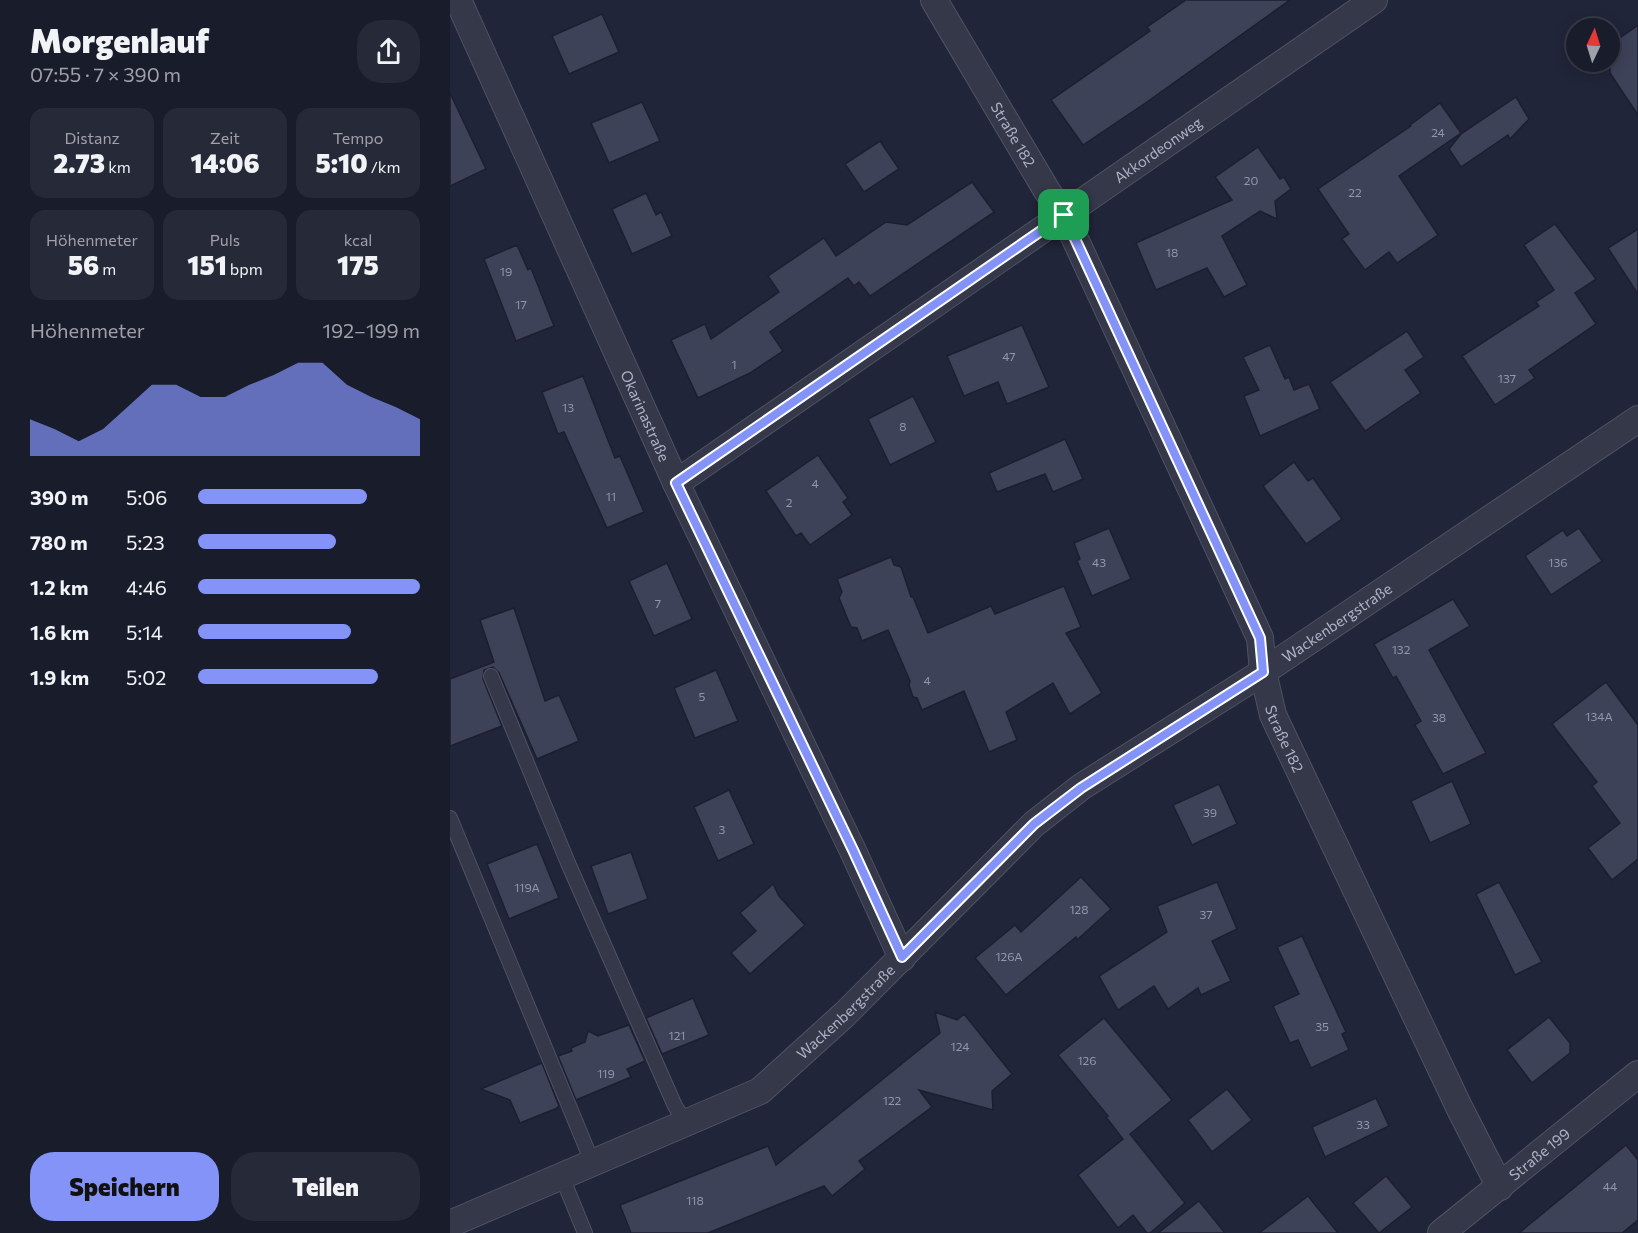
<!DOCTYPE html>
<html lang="de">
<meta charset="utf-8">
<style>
body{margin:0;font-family:Commissioner,sans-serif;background:#262937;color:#f1f3f6;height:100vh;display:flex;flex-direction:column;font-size:22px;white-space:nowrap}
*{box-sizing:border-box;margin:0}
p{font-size:20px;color:#9fa1a9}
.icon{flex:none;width:33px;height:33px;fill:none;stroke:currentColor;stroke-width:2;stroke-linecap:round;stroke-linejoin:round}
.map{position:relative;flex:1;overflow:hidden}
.drawer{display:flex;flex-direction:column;background:#191c2b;width:450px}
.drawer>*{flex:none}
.needle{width:39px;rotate:4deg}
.buttons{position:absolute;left:1116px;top:18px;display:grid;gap:12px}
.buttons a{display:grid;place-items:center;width:54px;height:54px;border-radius:50%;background:#191c2b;box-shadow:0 3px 15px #0003,0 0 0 2px #373a47;font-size:30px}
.pin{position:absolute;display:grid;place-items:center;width:51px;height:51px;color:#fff;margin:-26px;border-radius:12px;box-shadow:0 3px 9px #0006}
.round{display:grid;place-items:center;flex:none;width:63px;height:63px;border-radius:24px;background:#262937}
.overview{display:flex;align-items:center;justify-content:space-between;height:102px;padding:0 30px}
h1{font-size:33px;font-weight:800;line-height:45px}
.stats{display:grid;grid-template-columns:repeat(3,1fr);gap:9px;height:102px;padding:6px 30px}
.stats div{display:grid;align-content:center;border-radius:15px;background:#262937;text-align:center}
.stats b{font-size:26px;font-weight:800}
.stats small{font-size:16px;font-weight:400}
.stats p{font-size:16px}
.chart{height:168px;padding:12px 30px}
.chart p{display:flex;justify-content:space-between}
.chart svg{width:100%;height:108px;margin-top:6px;fill:#8393f7;opacity:.7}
.button{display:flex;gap:12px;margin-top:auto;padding:12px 30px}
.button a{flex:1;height:69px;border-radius:24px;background:#8393f7;color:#111;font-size:24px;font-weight:800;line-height:69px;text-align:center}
.button a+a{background:#262937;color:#f1f3f6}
ul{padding:0 30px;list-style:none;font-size:20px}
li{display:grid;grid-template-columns:96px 72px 1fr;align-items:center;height:45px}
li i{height:15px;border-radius:8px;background:#8393f7}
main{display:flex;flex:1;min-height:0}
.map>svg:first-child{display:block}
</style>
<main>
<section class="drawer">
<div class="overview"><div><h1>Morgenlauf</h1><p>07:55 · 7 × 390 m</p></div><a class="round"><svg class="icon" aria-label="share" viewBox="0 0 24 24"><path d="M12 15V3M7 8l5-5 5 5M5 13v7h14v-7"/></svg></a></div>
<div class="stats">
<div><p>Distanz</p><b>2.73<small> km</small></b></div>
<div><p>Zeit</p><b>14:06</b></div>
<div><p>Tempo</p><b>5:10<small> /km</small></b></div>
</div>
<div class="stats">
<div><p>Höhenmeter</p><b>56<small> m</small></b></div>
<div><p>Puls</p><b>151<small> bpm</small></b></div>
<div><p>kcal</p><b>175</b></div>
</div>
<div class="chart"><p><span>Höhenmeter</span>192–199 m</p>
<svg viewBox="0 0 160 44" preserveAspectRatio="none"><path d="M0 44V29L10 33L20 38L30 33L40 24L50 15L60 15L70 20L80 20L90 15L100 11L110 6L120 6L130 15L140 20L150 24L160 29V44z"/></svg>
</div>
<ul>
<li><b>390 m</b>5:06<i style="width:76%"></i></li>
<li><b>780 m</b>5:23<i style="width:62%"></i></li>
<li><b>1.2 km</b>4:46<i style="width:100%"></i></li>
<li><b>1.6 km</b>5:14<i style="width:69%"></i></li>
<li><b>1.9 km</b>5:02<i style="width:81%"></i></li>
</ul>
<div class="button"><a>Speichern</a><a>Teilen</a></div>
</section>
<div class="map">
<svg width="1188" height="1233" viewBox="0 0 1188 1233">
<rect width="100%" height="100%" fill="#212539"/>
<!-- building -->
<g fill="#3d4259" stroke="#1c1f30" stroke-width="1.5">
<polygon points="736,0 840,0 694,104 633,145 601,100 700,31 697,27"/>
<polygon points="152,14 169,52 119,74 102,36"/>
<polygon points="1188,25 1188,115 1160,73 1160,45"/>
<polygon points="0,93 36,169 0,186"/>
<polygon points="1066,97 1079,119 1060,139 1058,135 1011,167 999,149 1011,134"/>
<polygon points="192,102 210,141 159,163 141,123"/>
<polygon points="990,103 1011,133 949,176 988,235 947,263 939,252 915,270 892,239 899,234 868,189 961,126 960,125"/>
<polygon points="430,141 449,169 414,192 395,164"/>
<polygon points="808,147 830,179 834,177 841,189 825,201 827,219 810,211 772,236 797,285 774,297 757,268 706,290 686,243 782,200 765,177"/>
<polygon points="522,182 544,212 420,296 409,282 404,286 398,278 320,332 333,351 300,373 248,398 221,340 255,324 261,339 329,292 318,276 374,238 386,256 436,222 457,225"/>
<polygon points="196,193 206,215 211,212 222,236 182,254 162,209"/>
<polygon points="1105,224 1146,279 1125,293 1146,324 1079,370 1085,378 1045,405 1012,356 1089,306 1086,302 1104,290 1074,245"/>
<polygon points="1188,229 1188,294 1158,248"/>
<polygon points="67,245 78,270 81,268 104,326 66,341 34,259"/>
<polygon points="572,325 599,387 557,404 548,382 514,396 497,356"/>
<polygon points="957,331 974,357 955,370 971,393 915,431 880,382"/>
<polygon points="820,345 835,379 839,377 844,390 859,384 870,409 810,436 794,396 809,390 793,357"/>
<polygon points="133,376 165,458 170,456 194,512 157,528 114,432 108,434 92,392"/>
<polygon points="463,396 486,442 440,465 418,419"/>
<polygon points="615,439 633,479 603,492 595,474 547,492 539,473"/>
<polygon points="368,455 398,498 393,502 402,515 360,545 351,533 346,536 316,491"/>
<polygon points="844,462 858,481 863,478 892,519 856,544 813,486"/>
<polygon points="659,528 681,579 642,596 627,561 630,559 624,543"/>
<polygon points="1129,528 1152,561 1101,595 1075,556 1113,530 1117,536"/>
<polygon points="441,557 444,565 451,567 461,597 463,597 478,633 541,606 545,614 614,586 631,627 616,633 652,693 620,714 603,683 556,712 567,740 539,752 514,691 472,710 467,698 463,697 459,685 460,681 438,630 412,641 407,628 401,627 389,598 392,592 387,579"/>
<polygon points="217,563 242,619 204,636 179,581"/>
<polygon points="1003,599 1020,626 979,650 1036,753 993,774 965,725 971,721 946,676 943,678 924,644"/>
<polygon points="64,608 95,701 109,695 129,741 87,759 49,673 43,667 34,670 33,679 52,726 0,746 0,679 44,662 30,620"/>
<polygon points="266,670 288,721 245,738 224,688"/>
<polygon points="1156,682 1188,725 1188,859 1162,880 1138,848 1170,823 1142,786 1147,782 1102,724"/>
<polygon points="1002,781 1021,824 980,843 961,801"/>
<polygon points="769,784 787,824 742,845 723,805"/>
<polygon points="279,790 304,844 268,861 244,807"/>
<polygon points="87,844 109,898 59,919 37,864"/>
<polygon points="181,852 198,899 158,914 141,866"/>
<polygon points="631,877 661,909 627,940 626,937 556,995 525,958 565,925 571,932"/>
<polygon points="767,882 787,929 762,941 781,981 751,995 748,988 718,1009 704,986 668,1010 649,976 717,932 707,906"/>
<polygon points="1049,882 1092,962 1065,975 1026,894"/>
<polygon points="323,884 329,896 355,925 300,974 281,953 306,931 290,913"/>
<polygon points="852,936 896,1032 892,1034 899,1050 861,1068 848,1040 840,1043 823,1006 849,994 827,947"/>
<polygon points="243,998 259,1035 212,1054 196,1018"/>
<polygon points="485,1012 507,1020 514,1014 562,1074 542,1091 543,1110 469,1090 482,1107 409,1161 415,1169 382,1196 374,1186 258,1233 181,1233 170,1205 318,1146 326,1165 490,1033"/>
<polygon points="1099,1017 1120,1043 1120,1053 1082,1083 1057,1050"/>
<polygon points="654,1018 722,1100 680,1134 735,1203 700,1233 697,1233 683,1215 668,1228 628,1175 673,1139 656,1117 658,1116 608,1055"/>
<polygon points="179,1025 195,1061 177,1069 181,1077 126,1100 108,1056 122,1051 121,1048 135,1042 138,1031 148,1036"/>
<polygon points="92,1063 109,1106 105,1109 70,1123 60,1100 31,1089"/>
<polygon points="777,1089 802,1120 762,1152 738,1120"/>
<polygon points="926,1098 939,1126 875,1157 862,1127"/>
<polygon points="1176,1145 1188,1160 1188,1220 1172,1233 1069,1233"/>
<polygon points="936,1176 962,1207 929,1233 903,1203"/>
<polygon points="858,1196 888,1233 809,1233"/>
<polygon points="749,1201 775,1233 708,1233"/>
</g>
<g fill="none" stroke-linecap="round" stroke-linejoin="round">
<defs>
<g id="service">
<polyline points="41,676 118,863 225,1106 236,1123"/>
<polyline points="0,818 143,1164"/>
<polyline points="112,1177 135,1233"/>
</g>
<g id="minor">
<path id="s1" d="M8,0L226,483L403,851L452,958"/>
<path id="s2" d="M484,0L597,191L614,215L810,638L813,672L823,715L1010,1109L1050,1187"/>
<path id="s3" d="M226,483L924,0"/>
<path id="s4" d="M0,1224L310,1091L395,1014L584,824L631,787L813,672L1188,419"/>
<path id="s5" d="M991,1233L1188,1074"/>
</g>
</defs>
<!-- service casing -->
<use href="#service" stroke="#4f5264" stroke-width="16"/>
<!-- minor casing -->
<use href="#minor" stroke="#4f5264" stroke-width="28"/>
<!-- service -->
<use href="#service" stroke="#353849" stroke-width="14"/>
<!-- minor -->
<use href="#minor" stroke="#353849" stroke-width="26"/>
</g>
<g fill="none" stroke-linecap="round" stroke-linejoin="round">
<defs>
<polygon id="route" points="614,215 810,638 813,672 631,788 584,824 452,957 403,850 226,483"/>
</defs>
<!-- route casing -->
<use href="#route" stroke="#fff" stroke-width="12"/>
<!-- route -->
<use href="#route" stroke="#8393f7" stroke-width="8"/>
</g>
<g text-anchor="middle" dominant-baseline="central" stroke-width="4.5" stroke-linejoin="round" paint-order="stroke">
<!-- number labels -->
<g font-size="12" fill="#9296aa">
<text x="988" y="132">24</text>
<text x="801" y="180">20</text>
<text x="905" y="192">22</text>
<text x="722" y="252">18</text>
<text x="56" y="271">19</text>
<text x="71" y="304">17</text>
<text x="559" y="356">47</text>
<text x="284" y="364">1</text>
<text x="1057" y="378">137</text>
<text x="118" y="407">13</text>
<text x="453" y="426">8</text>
<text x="365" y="483">4</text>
<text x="161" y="496">11</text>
<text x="339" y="502">2</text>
<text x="649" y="562">43</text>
<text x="1108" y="562">136</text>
<text x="208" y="603">7</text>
<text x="951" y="649">132</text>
<text x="477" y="680">4</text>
<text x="252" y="696">5</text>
<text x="1149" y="716">134A</text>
<text x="989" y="717">38</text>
<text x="760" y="812">39</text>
<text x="272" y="829">3</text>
<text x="77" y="887">119A</text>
<text x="629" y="909">128</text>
<text x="756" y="914">37</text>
<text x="559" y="956">126A</text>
<text x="872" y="1026">35</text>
<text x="227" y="1035">121</text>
<text x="510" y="1046">124</text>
<text x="637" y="1060">126</text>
<text x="156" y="1073">119</text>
<text x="442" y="1100">122</text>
<text x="913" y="1124">33</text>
<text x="1160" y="1186">44</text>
<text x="245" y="1200">118</text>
</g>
<!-- street labels -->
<g font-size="15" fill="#afb2c5" stroke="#1a1d2e">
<text stroke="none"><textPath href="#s2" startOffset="156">Straße 182</textPath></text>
<text stroke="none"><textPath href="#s3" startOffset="586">Akkordeonweg</textPath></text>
<text stroke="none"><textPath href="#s1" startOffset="456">Okarinastraße</textPath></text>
<text stroke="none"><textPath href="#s4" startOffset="1084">Wackenbergstraße</textPath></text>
<text stroke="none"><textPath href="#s2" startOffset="822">Straße 182</textPath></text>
<text stroke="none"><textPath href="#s4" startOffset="454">Wackenbergstraße</textPath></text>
<text stroke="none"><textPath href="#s5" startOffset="126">Straße 199</textPath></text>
</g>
</g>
</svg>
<div class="buttons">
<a><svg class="needle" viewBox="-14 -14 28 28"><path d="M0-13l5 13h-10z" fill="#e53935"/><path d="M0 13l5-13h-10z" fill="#9fa1a9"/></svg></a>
</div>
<div class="pin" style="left:614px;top:215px;background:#1e9e55"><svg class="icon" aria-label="arrive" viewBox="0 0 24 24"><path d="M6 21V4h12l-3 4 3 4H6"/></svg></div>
</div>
</main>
